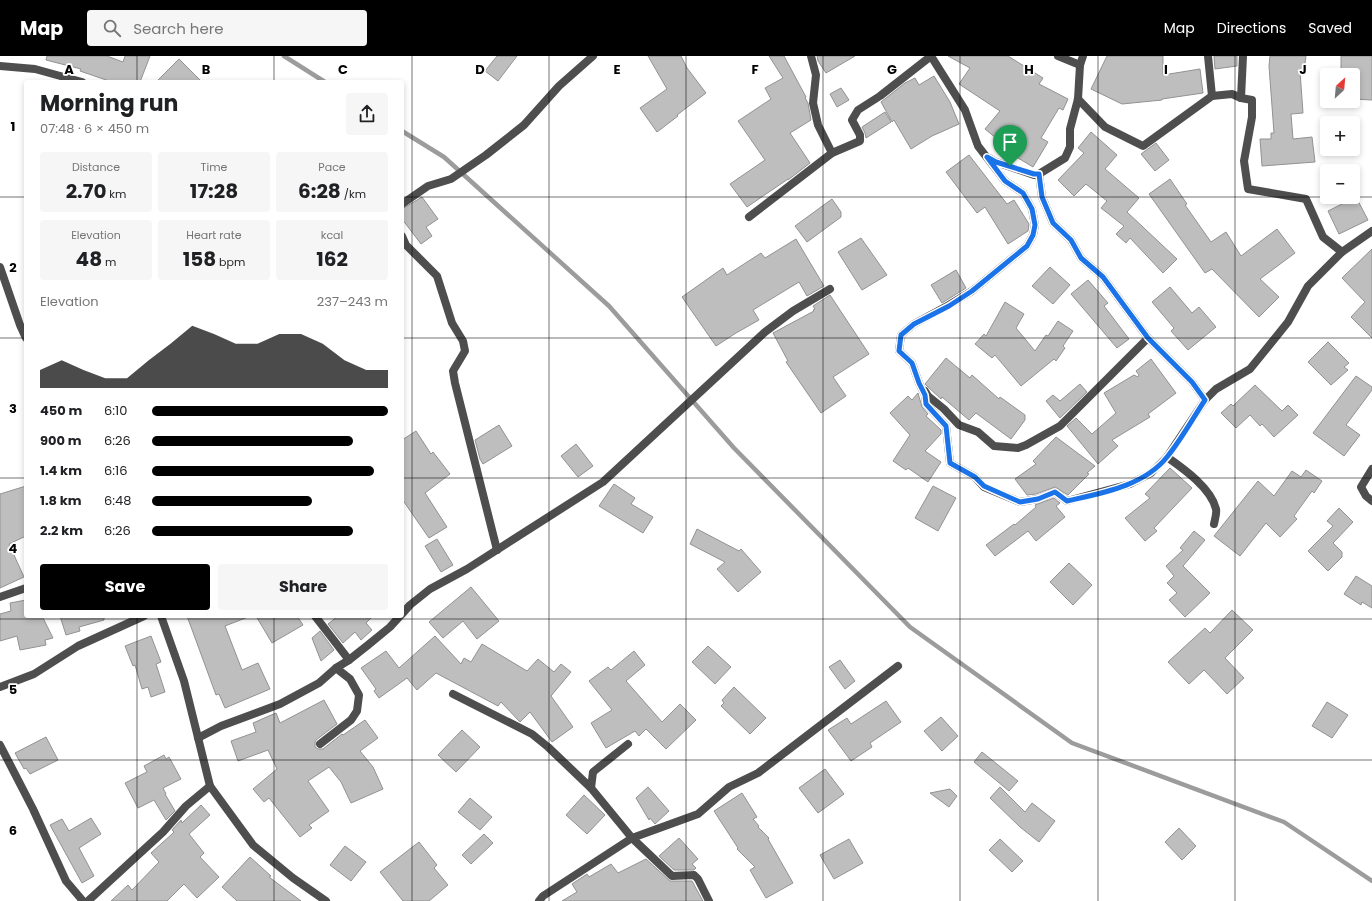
<!DOCTYPE html>
<meta charset="utf-8">
<style>
body{margin:0;font-family:Poppins,sans-serif;background:#f6f6f6;color:#202124;height:100vh;display:flex;flex-direction:column;font-size:15px;white-space:nowrap}
*{box-sizing:border-box;margin:0}
p{font-size:13px;color:#757577}
.icon{flex:none;width:22px;height:22px;fill:none;stroke:currentColor;stroke-width:2;stroke-linecap:round;stroke-linejoin:round}
.map{position:relative;flex:1;overflow:hidden}
.details{position:absolute;left:24px;top:24px;width:380px;height:538px;display:flex;flex-direction:column;background:#fff;border-radius:4px;box-shadow:0 2px 6px #0003}
.details>*{flex:none}
.needle{width:26px;rotate:26deg}
.controls{position:absolute;left:1320px;top:12px;display:grid;gap:8px}
.controls a{display:grid;place-items:center;width:40px;height:40px;border-radius:4px;background:#fff;box-shadow:0 2px 6px #0003;font-size:20px}
.pin{position:absolute;display:grid;place-items:center;width:34px;height:34px;color:#fff;margin:-41px -17px;border-radius:50% 50% 50% 0;rotate:-45deg;box-shadow:0 0 4px #0007}
.pin .icon{rotate:45deg}
.round{display:grid;place-items:center;flex:none;width:42px;height:42px;border-radius:4px;background:#f6f6f6}
.head{display:flex;align-items:center;justify-content:space-between;height:68px;padding:0 16px}
h1{font-size:22px;font-weight:700;line-height:30px}
.metrics{display:grid;grid-template-columns:repeat(3,1fr);gap:6px;height:68px;padding:4px 16px}
.metrics div{display:grid;align-content:center;border-radius:4px;background:#f6f6f6;text-align:center}
.metrics b{font-size:20px;font-weight:700}
.metrics small{font-size:11px;font-weight:400}
.metrics p{font-size:11px}
.chart{height:112px;padding:8px 16px}
.chart p{display:flex;justify-content:space-between}
.chart svg{width:100%;height:72px;margin-top:4px;fill:#000;opacity:.7}
.action{display:flex;gap:8px;margin-top:auto;padding:8px 16px}
.action a{flex:1;height:46px;border-radius:4px;background:#000;color:#fff;font-size:16px;font-weight:700;line-height:46px;text-align:center}
.action a+a{background:#f6f6f6;color:#202124}
ul{padding:0 16px;list-style:none;font-size:13px}
li{display:grid;grid-template-columns:64px 48px 1fr;align-items:center;height:30px}
li i{height:10px;border-radius:5px;background:#000}
header{display:flex;align-items:center;gap:24px;box-sizing:border-box;height:56px;padding:0 20px;background:#000;color:#fff}
header strong{font-size:19px}
nav{display:flex;gap:22px;margin-inline-start:auto;font-size:14px}
.search{width:280px;height:36px;background:#f6f6f6;display:flex;align-items:center;gap:10px;box-sizing:border-box;padding:0 14px;border-radius:4px;color:#757577;font-size:15px}
.map>svg:first-child{display:block}
</style>
<header>
<strong>Map</strong>
<div class="search"><svg class="icon" aria-label="search" viewBox="0 0 24 24"><circle cx="10" cy="10" r="6"/><path d="M15 15l6 6"/></svg>Search here</div>
<nav><a>Map</a><a>Directions</a><a>Saved</a></nav>
</header>
<div class="map">
<svg width="1372" height="845" viewBox="0 0 1372 845">
<rect width="100%" height="100%" fill="#fff"/>
<g fill="none" stroke-linecap="round" stroke-linejoin="round">
<!-- stream -->
<g stroke="#9c9c9c" stroke-width="4.5">
<polyline points="284,0 325,26"/>
<polyline points="402,75 444,101 609,250 734,392 910,571 1072,687 1284,766 1372,825"/>
</g>
</g>
<!-- building -->
<g fill="#bebebe" stroke="#929292">
<polygon points="47,0 107,0 123,6 125,0 150,0 140,26 112,26 80,15 81,13 46,4"/>
<polygon points="497,0 517,0 498,25 485,15"/>
<polygon points="648,0 681,0 687,12 706,37 677,59 678,60 657,76 640,52 667,33"/>
<polygon points="769,0 784,0 806,41 805,42 808,47 811,64 790,77 810,107 788,124 788,123 747,151 730,128 765,104 738,65 771,43 765,32 783,22"/>
<polygon points="817,0 855,0 826,17 818,5"/>
<polygon points="948,0 1008,0 1043,22 1039,28 1068,43 1063,54 1059,52 1041,82 1048,86 1033,111 1013,99 1014,97 985,73 1000,55 959,28 970,12"/>
<polygon points="1107,0 1163,0 1163,19 1200,13 1203,37 1162,43 1162,44 1122,48 1091,33"/>
<polygon points="1214,0 1237,0 1237,10 1215,13"/>
<polygon points="1270,0 1306,0 1304,15 1300,15 1303,57 1291,58 1293,83 1312,81 1315,106 1262,110 1260,83 1271,83 1271,77 1274,77 1269,10"/>
<polygon points="1341,0 1372,0 1372,44 1353,43 1353,19 1341,19"/>
<polygon points="179,3 202,26 156,26"/>
<polygon points="934,20 950,46 959,68 932,80 911,93 894,64 892,66 881,46 905,27 915,22 919,29"/>
<polygon points="841,32 849,44 837,51 830,38"/>
<polygon points="885,56 891,66 866,82 865,77 862,71"/>
<polygon points="1091,76 1117,99 1105,113 1139,142 1127,156 1177,203 1163,217 1130,182 1126,187 1116,178 1124,170 1101,152 1107,145 1086,128 1074,140 1058,124 1084,97 1078,92"/>
<polygon points="1156,87 1169,104 1155,115 1141,98"/>
<polygon points="969,99 1007,148 1014,144 1029,168 1028,175 1008,188 985,151 977,157 946,116"/>
<polygon points="1170,123 1187,148 1185,149 1211,186 1226,176 1241,200 1277,173 1295,197 1260,223 1279,241 1259,261 1212,213 1205,217 1149,138"/>
<polygon points="422,141 438,163 426,171 432,180 421,188 402,163 402,153"/>
<polygon points="1356,141 1368,164 1339,178 1328,155"/>
<polygon points="832,143 841,156 841,161 807,186 795,170"/>
<polygon points="861,182 887,219 862,234 838,196"/>
<polygon points="796,183 824,230 807,240 799,226 753,254 759,264 736,277 716,290 682,241 723,212 727,219 761,197 765,202"/>
<polygon points="1372,193 1372,282 1351,261 1365,246 1342,222"/>
<polygon points="1050,211 1070,229 1053,248 1032,230"/>
<polygon points="956,214 966,232 942,247 931,229"/>
<polygon points="1088,224 1108,247 1104,250 1129,283 1117,292 1071,238"/>
<polygon points="1170,231 1192,257 1199,251 1216,271 1188,294 1171,275 1174,272 1152,246"/>
<polygon points="830,239 869,298 833,321 846,340 821,357 786,306 788,305 773,277 814,255 813,254 815,253 813,250"/>
<polygon points="1005,246 1024,258 1016,272 1035,295 1046,279 1048,280 1058,265 1073,275 1063,290 1065,292 1056,305 1054,303 1021,330 995,299 992,302 975,288 984,278 986,280"/>
<polygon points="1328,286 1349,307 1344,311 1348,314 1331,329 1308,306"/>
<polygon points="946,302 970,322 972,319 999,343 1000,341 1025,359 1025,364 1011,383 976,357 969,364 942,341 941,343 927,330 925,328"/>
<polygon points="1151,303 1176,337 1148,358 1150,361 1112,384 1118,390 1098,408 1067,370 1076,362 1092,378 1116,357 1104,337 1134,319 1138,321 1139,319 1136,315"/>
<polygon points="1356,320 1372,331 1372,334 1346,369 1360,379 1344,400 1313,377"/>
<polygon points="1080,328 1087,336 1060,362 1046,345 1053,339 1060,345"/>
<polygon points="1255,329 1282,355 1288,349 1298,359 1274,381 1262,368 1260,370 1250,359 1236,372 1221,357 1231,348 1233,350"/>
<polygon points="918,337 922,351 928,358 926,360 941,374 941,378 925,395 941,406 928,426 908,412 906,414 893,405 910,379 890,357 908,340 912,344"/>
<polygon points="499,369 512,390 483,408 480,403 475,384"/>
<polygon points="416,375 431,398 433,396 450,418 425,437 447,471 429,482 402,443 402,384"/>
<polygon points="1056,381 1095,410 1087,417 1089,418 1068,439 1055,431 1036,438 1027,439 1015,423 1036,408 1033,405"/>
<polygon points="576,388 593,410 578,421 561,400"/>
<polygon points="1170,412 1192,432 1154,472 1157,475 1145,485 1125,462 1150,442 1145,438"/>
<polygon points="1306,414 1322,425 1314,437 1312,435 1294,460 1297,463 1280,481 1266,467 1240,500 1214,480 1258,425 1274,440 1292,415 1301,421"/>
<polygon points="614,428 635,442 631,448 653,461 643,477 599,450"/>
<polygon points="26,430 26,480 9,488 24,521 0,532 0,438"/>
<polygon points="933,430 956,442 938,475 915,462"/>
<polygon points="1054,442 1060,447 1056,450 1065,461 1036,485 1028,475 995,500 986,489 1014,468 1015,469 1036,451 1035,449"/>
<polygon points="1339,452 1353,466 1333,487 1342,496 1342,501 1328,515 1308,495 1333,470 1327,465"/>
<polygon points="697,473 739,495 741,493 761,516 738,536 717,513 725,506 690,488"/>
<polygon points="1194,475 1205,484 1183,510 1210,537 1185,561 1169,544 1177,537 1167,527 1174,520 1166,510 1183,494 1180,492"/>
<polygon points="437,483 453,509 441,516 425,490"/>
<polygon points="1069,507 1092,529 1073,549 1050,526"/>
<polygon points="1356,520 1372,530 1372,552 1362,546 1361,549 1344,538"/>
<polygon points="471,531 499,565 477,583 463,565 443,582 429,566"/>
<polygon points="26,544 26,560 42,560 53,582 45,584 46,589 20,594 17,580 0,585 0,558 11,555 10,547"/>
<polygon points="1232,554 1253,574 1225,602 1244,622 1227,638 1204,614 1189,628 1168,606 1205,572 1210,577"/>
<polygon points="60,560 104,560 104,564 79,571 80,575 66,579"/>
<polygon points="187,560 248,560 248,561 225,570 242,614 258,607 270,633 225,652 219,638 216,639"/>
<polygon points="256,560 297,560 303,569 272,587"/>
<polygon points="338,560 373,560 366,567 372,574 361,584 355,576 343,587 328,568"/>
<polygon points="320,575 334,594 321,605 312,582"/>
<polygon points="151,580 161,606 156,608 165,636 151,641 148,631 142,633 135,609 133,610 125,590"/>
<polygon points="435,580 461,608 464,602 471,606 482,588 527,615 538,603 554,616 561,608 571,616 551,640 573,671 552,686 530,656 520,666 501,646 498,650 436,617 417,634 407,622 379,642 374,635 376,633 361,612 386,595 399,612"/>
<polygon points="708,590 731,611 715,628 692,606"/>
<polygon points="634,595 645,609 626,625 662,666 680,648 696,664 666,693 646,673 639,680 635,675 606,692 591,667 612,654 589,625 608,611 611,614"/>
<polygon points="840,604 855,625 845,633 829,611"/>
<polygon points="734,631 766,662 750,678 721,650 724,647 722,644"/>
<polygon points="324,644 337,668 316,684 315,686 315,691 318,693 323,693 342,678 343,679 365,664 378,682 360,695 373,711 383,733 351,747 341,726 329,711 308,725 329,755 309,769 312,772 300,781 269,742 264,746 253,733 277,713 268,694 238,705 231,685 256,676 253,667 276,657 280,667"/>
<polygon points="886,645 901,666 870,687 872,691 851,705 828,674 847,662 851,668"/>
<polygon points="1327,646 1348,659 1332,682 1312,670"/>
<polygon points="941,661 958,680 942,695 924,675"/>
<polygon points="462,674 480,691 456,716 438,699"/>
<polygon points="46,681 58,704 30,718 26,712 24,713 15,697"/>
<polygon points="982,696 1018,725 1009,735 974,706"/>
<polygon points="164,699 166,703 169,701 181,723 163,732 166,738 165,738 175,755 166,764 154,744 138,752 125,727 147,716 144,710"/>
<polygon points="825,713 844,738 818,757 799,732"/>
<polygon points="648,731 669,755 655,768 650,762 649,764 636,742"/>
<polygon points="1000,731 1025,756 1032,747 1055,765 1039,786 1020,771 990,742"/>
<polygon points="950,733 957,740 949,751 930,737"/>
<polygon points="742,737 757,761 753,763 759,770 758,771 769,782 768,783 793,827 766,842 750,814 755,811 737,793 738,792 714,755"/>
<polygon points="584,739 605,759 587,778 566,759"/>
<polygon points="470,742 492,761 480,774 458,756"/>
<polygon points="201,749 210,759 189,778 204,797 200,801 219,821 197,842 184,828 167,845 111,845 128,829 132,834 159,806 151,797 172,778 174,776 172,774 181,764 182,767"/>
<polygon points="91,762 101,778 79,792 94,820 82,827 50,769 62,763 69,775"/>
<polygon points="1179,772 1196,790 1182,804 1165,786"/>
<polygon points="484,778 493,787 471,808 462,799"/>
<polygon points="679,782 698,803 692,808 696,812 694,814 674,814 659,800"/>
<polygon points="849,783 863,807 834,823 820,799"/>
<polygon points="1000,783 1023,805 1012,816 989,794"/>
<polygon points="419,786 437,809 434,812 448,829 429,845 403,845 380,816"/>
<polygon points="345,790 366,806 351,825 330,809"/>
<polygon points="250,801 271,820 269,821 301,845 237,845 222,831"/>
<polygon points="646,803 670,825 692,825 703,845 562,845 577,836 572,828 587,818 589,821 611,808 618,817"/>
</g>
<g fill="none" stroke-linecap="round" stroke-linejoin="round">
<!-- street -->
<g stroke="#4e4e4e" stroke-width="8">
<polyline points="811,0 816,19 813,47 818,69 832,97"/>
<polyline points="931,0 965,54 978,90 1005,125 1023,137 1032,153 1035,169 1033,179 1027,190 972,235 949,249 914,268 901,279 899,295 912,307 919,327 925,339 926,348 946,370 950,407 975,421 984,431 1020,446 1038,443 1055,436 1067,445 1130,428 1151,417 1167,401 1205,344 1216,333 1250,313 1288,266 1308,230 1342,196 1372,175"/>
<polyline points="1058,0 1080,9"/>
<polyline points="1208,0 1212,40"/>
<polyline points="0,10 35,13 82,26"/>
<polyline points="1241,42 1243,0"/>
<polyline points="1078,43 1105,71 1143,90 1212,40 1232,38 1241,42 1252,44 1252,61 1244,105 1248,133 1306,143 1323,181 1342,196"/>
<polyline points="989,102 996,106 1034,119 1039,118 1042,141 1053,167 1071,184 1081,202 1103,221 1148,282 1192,326 1205,344"/>
<polyline points="1039,118 1065,102 1070,91 1070,73 1078,43 1080,9 1083,0"/>
<polyline points="402,148 428,130 451,123 486,99 524,69 559,30 593,0"/>
<polyline points="749,161 832,97 860,85 860,79 852,64 858,54 880,40 931,0"/>
<polyline points="402,180 406,189 437,220 452,267 463,285 465,295 453,315 455,327 497,494"/>
<polyline points="0,211 20,269 26,282"/>
<polyline points="925,335 928,340 944,353 959,369 978,376 994,390 1018,392 1026,389 1060,370 1148,282"/>
<path d="M1167,401C1184,413 1211,432 1216,453C1217,457 1215,463 1214,468"/>
<polyline points="1372,413 1361,431 1366,440 1372,445"/>
<polyline points="0,541 26,532"/>
<polyline points="402,558 410,549 430,533 467,513 603,426 765,276 793,255 830,233"/>
<polyline points="161,560 184,625 210,730 253,789 293,822 326,845"/>
<polyline points="315,560 349,604"/>
<polyline points="0,631 34,618 78,590 144,560"/>
<polyline points="453,638 532,678 548,691 591,732"/>
<polyline points="198,682 221,670 280,648 319,627 336,612 349,604 368,589 390,571 400,560"/>
<polyline points="320,688 351,664 357,655 359,639 350,623 336,612"/>
<polyline points="628,688 593,716 591,732 632,782 672,820 694,819 698,823 709,845"/>
<polyline points="0,689 33,753 66,825 83,845"/>
<polyline points="88,845 163,776 186,750 210,730"/>
<polyline points="539,845 543,840 632,782 698,758 729,731 758,717 898,610"/>
</g>
</g>
<g fill="none" stroke-linecap="round" stroke-linejoin="round">
<defs>
<path id="route" d="M987,101L996,106L1034,118H1039L1042,141L1053,167L1071,184L1081,202L1103,221L1148,282L1192,326L1205,344C1193,362 1181,384 1167,401C1144,430 1102,437 1067,445L1055,436L1038,443L1020,446L984,430L975,421L950,407L946,370L926,348L925,339L919,327L912,307L899,295L901,279L914,268L949,250L972,235L1027,190L1033,179L1035,169L1032,153L1023,137L1005,125Z"/>
</defs>
<!-- route casing -->
<use href="#route" stroke="#fff" stroke-width="8"/>
<!-- route -->
<use href="#route" stroke="#1a73e8" stroke-width="5"/>
</g>
<!-- grid -->
<path fill="none" stroke="#000" stroke-width="1" stroke-opacity="0.55" d="M137,0V26M274,0V26M412,0V845M549,0V845M686,0V845M823,0V845M960,0V845M1098,0V845M1235,0V845M0,141H26M402,141H1327M1353,141H1372M0,282H26M402,282H1372M0,422H26M402,422H1372M137,560V845M274,560V845M0,563H1372M0,704H1372"/>
<g font-size="13" text-anchor="middle" font-weight="bold" fill="#000" stroke="#fff" stroke-width="3.5" stroke-linejoin="round" paint-order="stroke">
<text x="69" y="18">A</text>
<text x="206" y="18">B</text>
<text x="343" y="18">C</text>
<text x="480" y="18">D</text>
<text x="617" y="18">E</text>
<text x="755" y="18">F</text>
<text x="892" y="18">G</text>
<text x="1029" y="18">H</text>
<text x="1166" y="18">I</text>
<text x="1303" y="18">J</text>
<text x="13" y="75">1</text>
<text x="13" y="216">2</text>
<text x="13" y="357">3</text>
<text x="13" y="497">4</text>
<text x="13" y="638">5</text>
<text x="13" y="779">6</text>
</g>
</svg>
<div class="controls">
<a><svg class="needle" viewBox="-14 -14 28 28"><path d="M0-13l5 13h-10z" fill="#e53935"/><path d="M0 13l5-13h-10z" fill="#757577"/></svg></a>
<a>+</a>
<a>−</a>
</div>
<div class="pin" style="left:1010px;top:110px;background:#1e9e55"><svg class="icon" aria-label="arrive" viewBox="0 0 24 24"><path d="M6 21V4h12l-3 4 3 4H6"/></svg></div>
<section class="details">
<div class="head"><div><h1>Morning run</h1><p>07:48 · 6 × 450 m</p></div><a class="round"><svg class="icon" aria-label="share" viewBox="0 0 24 24"><path d="M12 15V3M7 8l5-5 5 5M5 13v7h14v-7"/></svg></a></div>
<div class="metrics">
<div><p>Distance</p><b>2.70<small> km</small></b></div>
<div><p>Time</p><b>17:28</b></div>
<div><p>Pace</p><b>6:28<small> /km</small></b></div>
</div>
<div class="metrics">
<div><p>Elevation</p><b>48<small> m</small></b></div>
<div><p>Heart rate</p><b>158<small> bpm</small></b></div>
<div><p>kcal</p><b>162</b></div>
</div>
<div class="chart"><p><span>Elevation</span>237–243 m</p>
<svg viewBox="0 0 160 44" preserveAspectRatio="none"><path d="M0 44V33L10 27L20 33L30 38L40 38L50 27L60 17L70 6L80 11L90 17L100 17L110 11L120 11L130 17L140 27L150 33L160 33V44z"/></svg>
</div>
<ul>
<li><b>450 m</b>6:10<i style="width:100%"></i></li>
<li><b>900 m</b>6:26<i style="width:85%"></i></li>
<li><b>1.4 km</b>6:16<i style="width:94%"></i></li>
<li><b>1.8 km</b>6:48<i style="width:68%"></i></li>
<li><b>2.2 km</b>6:26<i style="width:85%"></i></li>
</ul>
<div class="action"><a>Save</a><a>Share</a></div>
</section>
</div>
